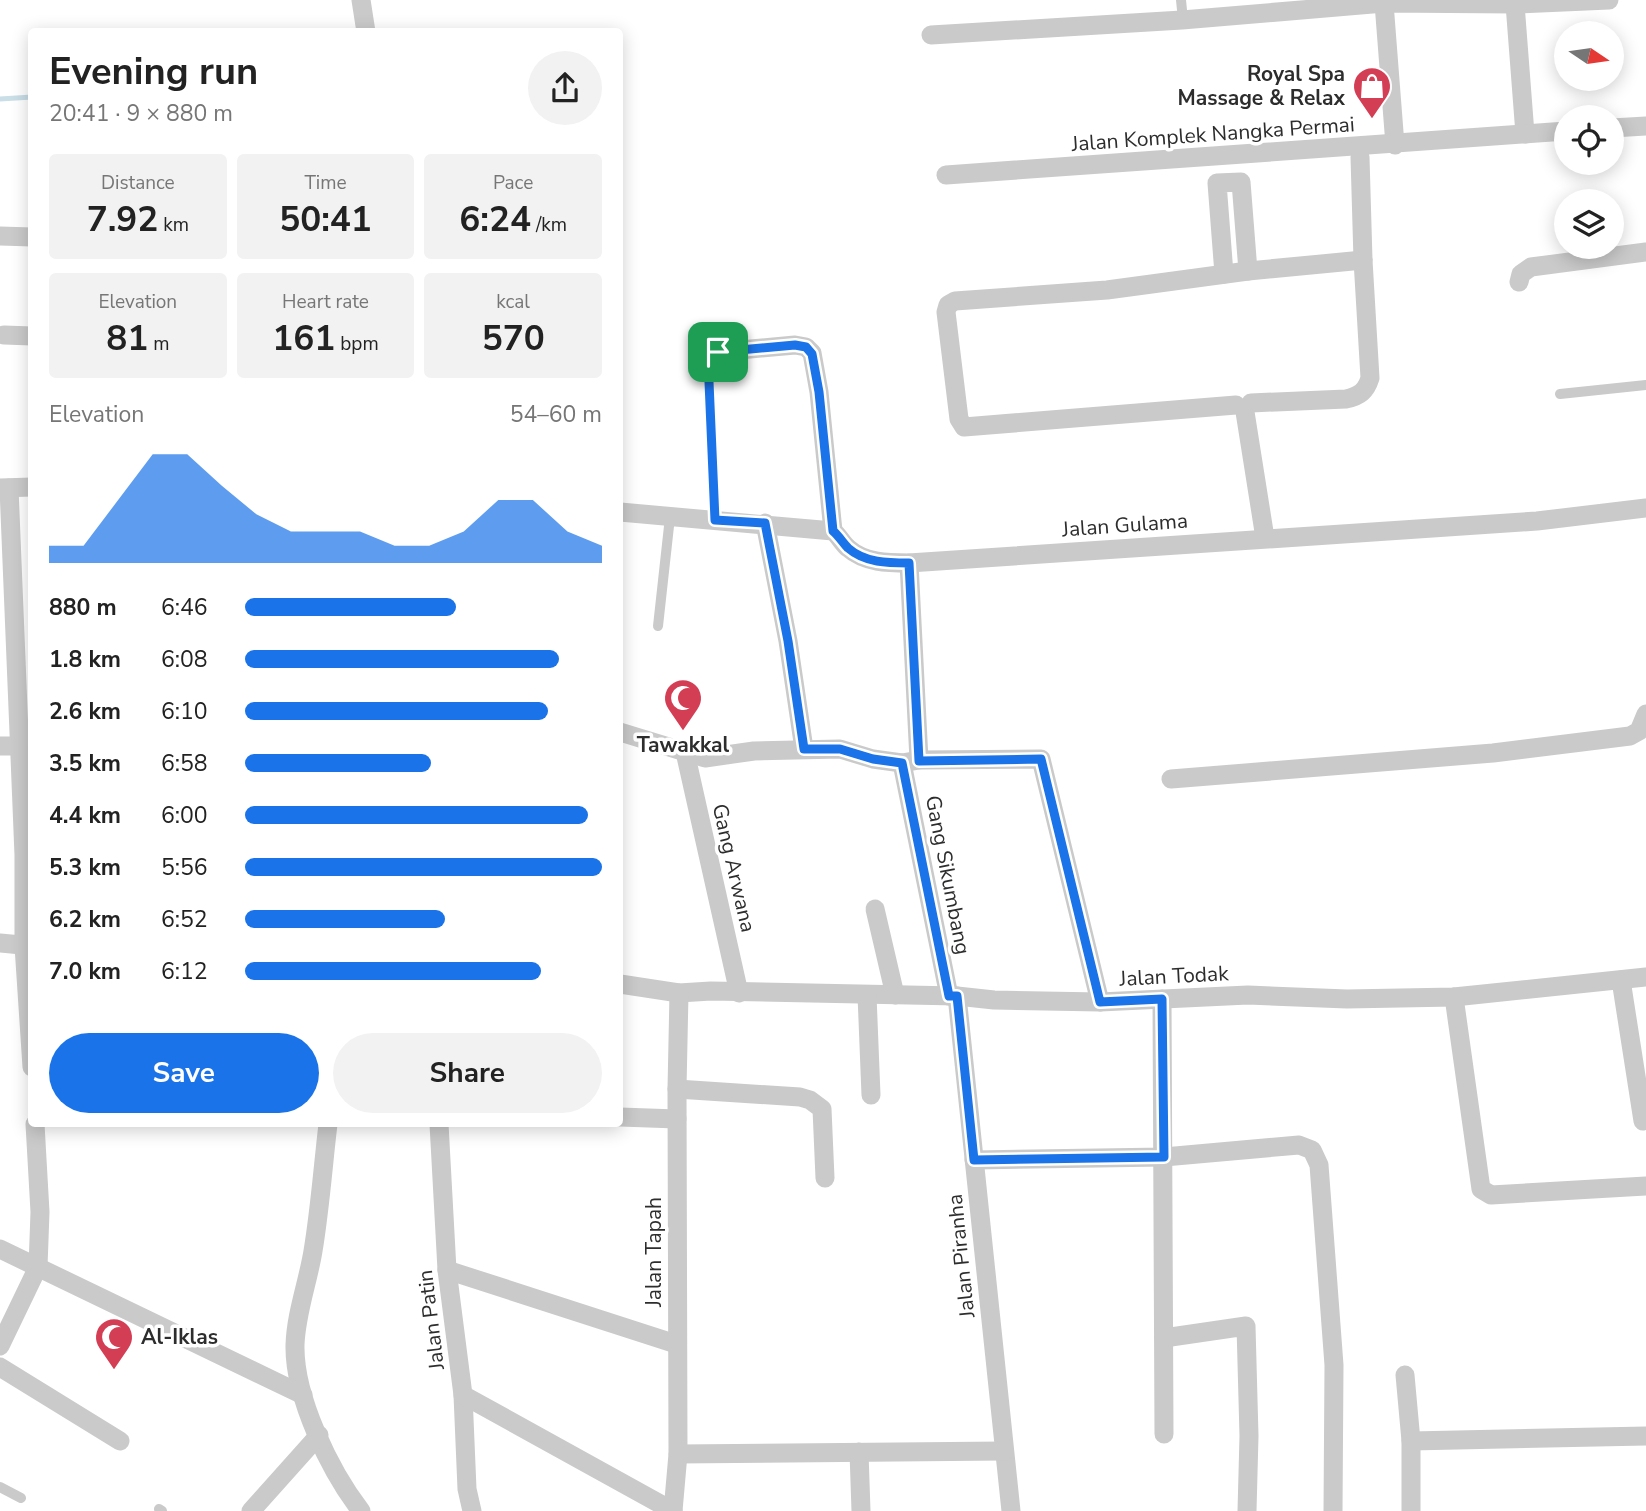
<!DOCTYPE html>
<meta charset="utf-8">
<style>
body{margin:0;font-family:"Nunito Sans",sans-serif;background:#f2f2f2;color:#222;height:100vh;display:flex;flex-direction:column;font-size:26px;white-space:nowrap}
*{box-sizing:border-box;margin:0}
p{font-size:23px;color:#767676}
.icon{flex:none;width:38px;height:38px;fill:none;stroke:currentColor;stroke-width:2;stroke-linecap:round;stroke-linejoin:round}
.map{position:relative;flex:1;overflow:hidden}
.side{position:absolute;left:28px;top:28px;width:595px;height:1099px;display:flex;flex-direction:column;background:#fff;border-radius:7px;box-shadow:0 4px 18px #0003}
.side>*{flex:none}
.needle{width:46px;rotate:103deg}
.buttons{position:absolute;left:1554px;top:21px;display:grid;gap:14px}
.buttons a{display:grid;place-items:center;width:70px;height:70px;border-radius:50%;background:#fff;box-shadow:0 4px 18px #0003;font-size:35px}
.pin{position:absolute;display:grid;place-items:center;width:60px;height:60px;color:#fff;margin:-30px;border-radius:14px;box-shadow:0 4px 10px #0006}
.round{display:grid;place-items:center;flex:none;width:74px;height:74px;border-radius:37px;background:#f2f2f2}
.overview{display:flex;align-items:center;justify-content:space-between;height:119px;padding:0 21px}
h1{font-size:38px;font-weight:700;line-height:52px}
.stats{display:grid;grid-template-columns:repeat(3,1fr);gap:10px;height:119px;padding:7px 21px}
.stats div{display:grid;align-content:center;border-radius:7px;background:#f2f2f2;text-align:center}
.stats b{font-size:35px;font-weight:700}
.stats small{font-size:19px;font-weight:400}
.stats p{font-size:19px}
.chart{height:196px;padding:14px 21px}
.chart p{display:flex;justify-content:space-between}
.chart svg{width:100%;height:126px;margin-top:7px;fill:#1a73e8;opacity:.7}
.button{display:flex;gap:14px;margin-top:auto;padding:14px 21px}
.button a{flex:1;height:80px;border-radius:42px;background:#1a73e8;color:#fff;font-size:28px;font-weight:700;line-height:80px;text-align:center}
.button a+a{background:#f2f2f2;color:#222}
ul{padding:0 21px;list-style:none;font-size:23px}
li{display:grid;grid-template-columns:112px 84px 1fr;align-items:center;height:52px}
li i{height:18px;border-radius:9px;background:#1a73e8}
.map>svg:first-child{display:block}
</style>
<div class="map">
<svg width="1646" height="1511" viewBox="0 0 1646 1511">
<rect width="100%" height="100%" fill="#fff"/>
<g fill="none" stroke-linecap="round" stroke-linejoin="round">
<!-- stream -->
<polyline stroke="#c9dee7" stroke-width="5" points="0,99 32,97"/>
<!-- path -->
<polyline stroke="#cacaca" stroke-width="3.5" stroke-dasharray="3.5 3.5" stroke-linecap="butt" points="706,365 714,504"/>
<!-- lane -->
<g stroke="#cacaca" stroke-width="10">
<polyline points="1181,0 1182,10"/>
<polyline points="1560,394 1646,385"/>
<polyline points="658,626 670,517"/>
<polyline points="0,1487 21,1498"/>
<polyline points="159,1509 162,1511"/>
</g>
<!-- street -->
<g stroke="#cacaca" stroke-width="19">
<polyline points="361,0 366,32"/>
<polyline points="1384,3 1395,145"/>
<polyline points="1515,4 1525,134"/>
<polyline points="931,35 1182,20 1384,3 1515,4 1609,0"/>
<polyline points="1612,128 1646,126"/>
<polyline points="946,175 1566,131"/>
<polyline points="0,236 32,237"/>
<polyline points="1224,274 1217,183 1241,182 1248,271"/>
<polyline points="1519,282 1521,274 1531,267 1646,252"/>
<polyline points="4,335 32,336"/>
<polyline points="718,352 795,345 806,347 812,353 819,392 833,531"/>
<path d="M1251,403L1346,399C1360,396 1366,391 1370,378L1363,260L1360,157"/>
<polyline points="1236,405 964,427 959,419 946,312 948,305 955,301 1107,290 1248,271 1363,260"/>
<polyline points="1245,412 1265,538"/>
<polyline points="0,488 32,487"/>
<polyline points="9,488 24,855 24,946 32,1067"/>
<path d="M620,512L833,531C839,536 843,544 848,548C865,563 888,563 909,563L1537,521L1646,508"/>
<polyline points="765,523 788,641 804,749"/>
<polyline points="909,563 919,760"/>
<polyline points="620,732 705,758 754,751 840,749 873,759 902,763 919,760 1041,759 1100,1002"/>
<polyline points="0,746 18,746"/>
<polyline points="685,752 739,993"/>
<polyline points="902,763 949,996"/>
<polyline points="1171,779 1493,753 1630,736 1639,731 1646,714"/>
<polyline points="875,909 895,995"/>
<polyline points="0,943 32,946"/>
<polyline points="1621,980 1643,1121"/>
<polyline points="620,984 679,993 711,991 957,996 994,1000 1100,1002 1248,995 1347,999 1454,997 1646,977"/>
<polyline points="867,995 871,1095"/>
<polyline points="957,996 1011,1511"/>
<polyline points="1454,997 1481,1189 1491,1195 1646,1186"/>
<polyline points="1162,999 1164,1434"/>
<polyline points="677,1089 800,1097 810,1100 822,1109 825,1178"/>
<polyline points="620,1117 677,1119"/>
<path d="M328,1124C323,1166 320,1209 313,1251C308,1282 296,1313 295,1345C294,1397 330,1471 361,1511"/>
<polyline points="439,1124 447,1270 463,1395 467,1489 472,1511"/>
<polyline points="974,1160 1164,1157 1299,1145 1312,1150 1319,1165 1334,1365 1333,1511"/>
<polyline points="0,1249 303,1395"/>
<polyline points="447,1270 676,1344"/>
<polyline points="1164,1338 1246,1326 1249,1436 1247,1511"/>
<polyline points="0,1346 38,1267 40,1212 35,1124"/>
<polyline points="0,1367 120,1441"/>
<polyline points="1405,1375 1411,1441 1411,1511"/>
<polyline points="463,1395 673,1511"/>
<polyline points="1411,1441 1646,1436"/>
<polyline points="859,1452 861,1511"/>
<polyline points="678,1454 1004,1451"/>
<polyline points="251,1511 319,1435"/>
<polyline points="673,1511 678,1454 677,1089 679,993"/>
</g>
</g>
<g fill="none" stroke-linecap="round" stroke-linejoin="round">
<defs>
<path id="route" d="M795,345L806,347L812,354L819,392L833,531C839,536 843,543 848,548C865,563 888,563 909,563L919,761L1041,759L1100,1002L1162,999L1164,1157L974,1160L957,996H949L902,763L873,759L840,749H804L788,641L765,523L715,520L708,359L718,352Z"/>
</defs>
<!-- route casing -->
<use href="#route" stroke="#fff" stroke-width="14"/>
<!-- route -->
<use href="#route" stroke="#1a73e8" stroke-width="9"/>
</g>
<!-- icons -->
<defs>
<symbol id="shop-pin" viewBox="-11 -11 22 30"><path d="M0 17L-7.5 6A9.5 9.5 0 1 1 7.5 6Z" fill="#d43e54" stroke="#fff"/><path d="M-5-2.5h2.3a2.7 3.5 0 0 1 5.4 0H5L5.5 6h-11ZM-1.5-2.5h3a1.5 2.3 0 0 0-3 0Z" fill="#fff"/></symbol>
<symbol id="mosque-pin" viewBox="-11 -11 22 30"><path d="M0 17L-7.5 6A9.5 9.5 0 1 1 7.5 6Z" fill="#d43e54" stroke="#fff"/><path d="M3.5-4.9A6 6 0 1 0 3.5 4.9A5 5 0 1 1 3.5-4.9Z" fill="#fff"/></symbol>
</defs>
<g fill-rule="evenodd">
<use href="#shop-pin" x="1350" y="64" width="44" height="60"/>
<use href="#mosque-pin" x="661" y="676" width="44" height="60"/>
<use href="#mosque-pin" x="92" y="1315" width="44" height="60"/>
</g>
<g text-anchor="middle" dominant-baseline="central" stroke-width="7" stroke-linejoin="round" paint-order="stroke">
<!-- poi labels -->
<g font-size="21" font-weight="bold" fill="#2d2d2d" stroke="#fff" text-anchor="end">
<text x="1345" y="74">Royal Spa<tspan x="1345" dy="24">Massage &amp; Relax</tspan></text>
<text x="683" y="745" text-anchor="middle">Tawakkal</text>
<text x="141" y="1337" text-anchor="start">Al-Iklas</text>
</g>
<!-- street labels -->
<g font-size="21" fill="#2d2d2d" stroke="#fff">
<text transform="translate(1213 134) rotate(-4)">Jalan Komplek Nangka Permai</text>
<text transform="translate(1125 525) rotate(-4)">Jalan Gulama</text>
<text transform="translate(734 868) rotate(77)">Gang Arwana</text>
<text transform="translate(948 875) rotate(79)">Gang Sikumbang</text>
<text transform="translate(1174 976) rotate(-3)">Jalan Todak</text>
<text transform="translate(654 1252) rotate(-90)">Jalan Tapah</text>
<text transform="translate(961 1256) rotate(-96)">Jalan Piranha</text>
<text transform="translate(431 1320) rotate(-97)">Jalan Patin</text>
</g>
</g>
</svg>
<div class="buttons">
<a><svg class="needle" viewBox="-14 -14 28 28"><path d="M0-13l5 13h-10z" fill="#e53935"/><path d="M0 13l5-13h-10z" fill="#767676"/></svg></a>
<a><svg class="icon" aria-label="locate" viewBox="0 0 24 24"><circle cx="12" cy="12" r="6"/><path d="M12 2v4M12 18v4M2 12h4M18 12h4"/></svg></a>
<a><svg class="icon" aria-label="layers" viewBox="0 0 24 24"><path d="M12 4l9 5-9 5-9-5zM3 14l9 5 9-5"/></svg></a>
</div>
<div class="pin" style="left:718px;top:352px;background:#1e9e55"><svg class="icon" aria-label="arrive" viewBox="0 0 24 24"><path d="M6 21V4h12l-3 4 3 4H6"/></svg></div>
<section class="side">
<div class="overview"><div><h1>Evening run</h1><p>20:41 · 9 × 880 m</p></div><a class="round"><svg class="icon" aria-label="share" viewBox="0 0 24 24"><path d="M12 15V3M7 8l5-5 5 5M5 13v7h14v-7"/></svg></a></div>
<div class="stats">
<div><p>Distance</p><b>7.92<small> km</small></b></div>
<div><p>Time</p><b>50:41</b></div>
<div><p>Pace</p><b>6:24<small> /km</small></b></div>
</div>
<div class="stats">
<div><p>Elevation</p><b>81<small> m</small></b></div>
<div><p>Heart rate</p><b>161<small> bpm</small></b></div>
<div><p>kcal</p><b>570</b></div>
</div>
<div class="chart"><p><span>Elevation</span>54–60 m</p>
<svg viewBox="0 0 160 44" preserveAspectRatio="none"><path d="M0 44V38L10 38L20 22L30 6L40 6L50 17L60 27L70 33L80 33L90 33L100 38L110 38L120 33L130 22L140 22L150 33L160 38V44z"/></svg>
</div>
<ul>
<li><b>880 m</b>6:46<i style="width:59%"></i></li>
<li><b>1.8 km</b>6:08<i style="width:88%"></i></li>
<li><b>2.6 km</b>6:10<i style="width:85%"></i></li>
<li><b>3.5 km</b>6:58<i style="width:52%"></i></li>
<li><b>4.4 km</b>6:00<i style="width:96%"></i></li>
<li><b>5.3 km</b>5:56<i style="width:100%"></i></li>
<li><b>6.2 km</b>6:52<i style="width:56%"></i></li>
<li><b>7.0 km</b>6:12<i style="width:83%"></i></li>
</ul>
<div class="button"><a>Save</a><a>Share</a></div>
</section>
</div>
